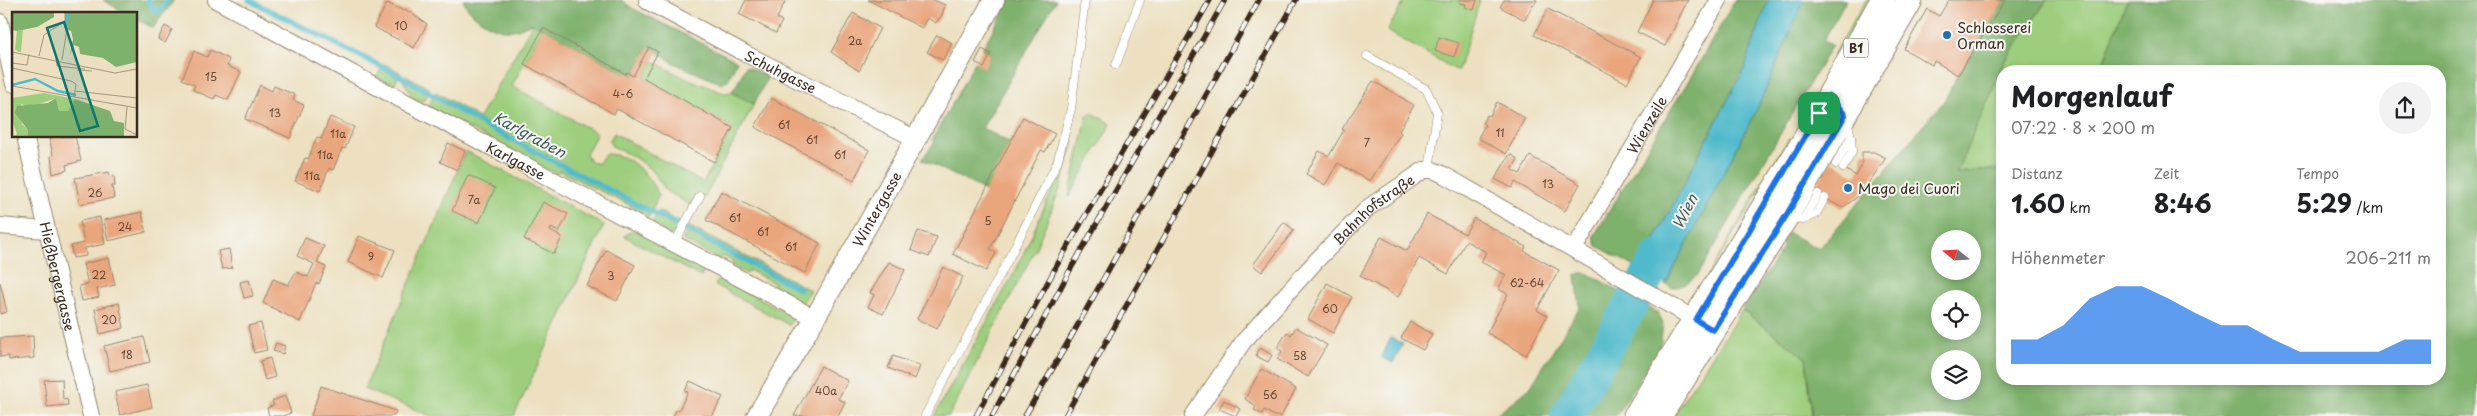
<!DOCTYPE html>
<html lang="de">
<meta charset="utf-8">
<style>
body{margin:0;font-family:"Playpen Sans",sans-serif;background:#f2f2f2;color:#202124;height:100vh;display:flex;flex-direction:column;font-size:19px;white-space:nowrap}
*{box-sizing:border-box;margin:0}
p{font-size:16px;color:#757577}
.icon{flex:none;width:28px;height:28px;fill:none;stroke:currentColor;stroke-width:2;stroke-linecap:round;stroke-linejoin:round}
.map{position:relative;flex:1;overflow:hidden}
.panel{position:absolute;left:1996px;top:65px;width:450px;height:320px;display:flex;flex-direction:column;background:#fff;border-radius:20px;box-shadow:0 2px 8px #0003}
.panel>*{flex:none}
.needle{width:32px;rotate:288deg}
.controls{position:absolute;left:1931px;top:230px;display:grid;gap:10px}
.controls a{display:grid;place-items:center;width:50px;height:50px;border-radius:50%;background:#fff;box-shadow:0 2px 8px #0003;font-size:25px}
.pin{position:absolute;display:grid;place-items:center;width:42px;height:42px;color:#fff;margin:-21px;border-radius:10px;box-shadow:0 2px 8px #0006}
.round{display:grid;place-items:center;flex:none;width:52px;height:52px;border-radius:26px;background:#f2f2f2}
.headline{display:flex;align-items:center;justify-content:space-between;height:85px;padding:0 15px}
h1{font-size:28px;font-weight:700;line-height:38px}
.figures{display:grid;grid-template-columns:repeat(3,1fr);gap:8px;height:85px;padding:5px 15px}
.figures div{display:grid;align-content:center}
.figures b{font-size:25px;font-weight:700}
.figures small{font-size:14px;font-weight:400}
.figures p{font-size:14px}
.chart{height:140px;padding:10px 15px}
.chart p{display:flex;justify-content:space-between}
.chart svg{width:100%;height:90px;margin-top:5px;fill:#1a73e8;opacity:.7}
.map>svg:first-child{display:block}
</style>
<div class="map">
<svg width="2477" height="416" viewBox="0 0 2477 416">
<rect width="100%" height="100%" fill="#f6f6f2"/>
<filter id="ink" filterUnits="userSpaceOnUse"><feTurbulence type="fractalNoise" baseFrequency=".02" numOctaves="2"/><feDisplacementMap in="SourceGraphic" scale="10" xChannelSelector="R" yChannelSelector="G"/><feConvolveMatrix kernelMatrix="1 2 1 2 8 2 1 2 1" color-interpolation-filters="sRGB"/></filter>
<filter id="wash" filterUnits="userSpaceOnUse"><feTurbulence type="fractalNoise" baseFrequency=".0096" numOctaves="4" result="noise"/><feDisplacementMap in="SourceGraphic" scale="20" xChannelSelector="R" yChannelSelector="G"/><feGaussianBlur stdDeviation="1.12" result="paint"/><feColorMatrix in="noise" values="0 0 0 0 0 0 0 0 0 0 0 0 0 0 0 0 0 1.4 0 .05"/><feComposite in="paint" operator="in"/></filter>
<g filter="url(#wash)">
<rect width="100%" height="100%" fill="#ece0c0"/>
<!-- green -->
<g fill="#9dce7d" stroke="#6c7c4e">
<polygon points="1405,0 1480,0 1458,71 1387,31"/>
<path d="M1866,0H1874C1863,19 1852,44 1833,55Z"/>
<polygon points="2047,0 2127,0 2100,71 2002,71 2002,169 1955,173 2006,60"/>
<path d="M533,23L543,28L512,86L597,133L586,154L590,161L598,164L605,154C632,154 647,174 659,195L646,222L632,214L635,208L560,171L556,174L433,110L429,105L436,92L479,118Z"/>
<polygon points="653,61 681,76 724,93 731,92 754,104 704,199 696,194 690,205 666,191 653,171 634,157 612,146 609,141 614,133 703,183 733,128 644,78"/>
<polygon points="384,64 400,72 393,88 377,77"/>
<path d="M406,75L430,89L424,101C408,101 411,90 403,81Z"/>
<polygon points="1091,112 1111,124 1069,197 1087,117"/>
<polygon points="1790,138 1792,139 1707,277 1784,146"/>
<polygon points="1074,141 1060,189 1036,248 949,416 934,416 1017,268"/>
<polygon points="466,151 604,225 514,416 431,416 364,389"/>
<polygon points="659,211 681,223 677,231 670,235 652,223"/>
<polygon points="688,226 810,290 802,304 772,288 774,283 749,270 747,274 732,266 734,262 723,256 720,260 683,240"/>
<polygon points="631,231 637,231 706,268 701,277 624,236"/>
<polygon points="720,276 794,317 789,325 715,285"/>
<polygon points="1742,310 1806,358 1812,416 1673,416"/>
</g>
<!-- forest -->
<g fill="#7eb16c" stroke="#5c6e45" fill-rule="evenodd">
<polygon points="103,0 174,0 153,28 136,19 136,14 127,14"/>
<path d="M463,0H621L632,8L737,61L728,80L722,84L676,64L649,47L633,76L627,72L626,74L533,23C526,25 518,30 511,30C494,32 469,15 463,0Z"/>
<polygon points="1010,0 1056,0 982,128 1010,143 986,191 922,159 935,142 932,140 975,62 983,67 991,54 982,49"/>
<polygon points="1735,0 1768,0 1745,67 1639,269 1597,246 1594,236 1698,65"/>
<polygon points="1804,0 1846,0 1823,41 1832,45 1698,275 1684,285 1672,288 1666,284 1757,109"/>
<path d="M2005,0H2047L2006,60L1956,173L2002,169V379H2440V71H2100L2127,0H2477V416H1812L1806,358L1742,310L1784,246L1781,244L1788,233L1819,249L1944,101L1958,75ZM1940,239H1972V271H1940ZM1940,299H1972V331H1940ZM1940,359H1972V391H1940Z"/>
<polygon points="746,66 768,77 754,104 731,92 736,86"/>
<polygon points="1585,272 1658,313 1663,324 1660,348 1616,416 1495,416 1530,388 1580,307 1576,275"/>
</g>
<!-- water -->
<g fill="#4fbacb" stroke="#457274">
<polygon points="1768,0 1804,0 1757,109 1660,295 1634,279 1745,67"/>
<polygon points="1391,338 1403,344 1393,363 1381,357"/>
</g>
<!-- pier -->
<polygon fill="#ece0c0" points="1637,268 1668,286 1662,296 1631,279"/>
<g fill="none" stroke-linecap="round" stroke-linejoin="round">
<!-- stream -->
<g stroke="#4fbacb" stroke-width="5.5">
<polyline points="148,0 154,11 160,10 168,0"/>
<polyline points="249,0 406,79 482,124 800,289"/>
</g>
<!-- river -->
<polyline stroke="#4fbacb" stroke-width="34" points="1567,416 1659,256"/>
</g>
<g id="blocks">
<!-- building -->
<g fill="#e9a57c">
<polygon points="746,0 786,0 777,18 782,21 776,33 739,14"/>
<polygon points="868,0 934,0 945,5 942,15 936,23 927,18 922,28"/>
<polygon points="1460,0 1477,0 1474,10 1465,7 1466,4 1459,3"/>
<polygon points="1504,0 1537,0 1534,5 1533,4 1525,20 1500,7"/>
<polygon points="1653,0 1688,0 1665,46 1637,32"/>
<polygon points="1949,0 2005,0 1958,75 1934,61 1932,65 1904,49 1927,9 1939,16"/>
<polygon points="387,3 404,11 405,9 427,24 414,48 374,27"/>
<polygon points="1548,9 1641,57 1627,83 1534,35"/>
<polygon points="853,13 880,28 859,71 831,52"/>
<polygon points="165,26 172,30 165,43 158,39"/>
<polygon points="543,28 626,74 627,72 633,76 649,47 658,52 644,78 733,128 714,162 617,109 614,114 524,64"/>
<polygon points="937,35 952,43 943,60 927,52"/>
<polygon points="1439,37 1459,43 1454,57 1435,51"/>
<polygon points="982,49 991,54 984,68 975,62"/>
<polygon points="210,50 229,59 227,66 241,72 228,100 216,95 214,99 193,90 195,85 182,79 194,51 207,57"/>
<polygon points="1373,81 1414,105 1399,131 1401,133 1370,181 1338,163 1325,185 1306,174 1319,151 1329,156 1344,130 1342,129"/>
<polygon points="260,85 272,91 274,86 295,95 293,100 304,105 290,138 245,119"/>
<polygon points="771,98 869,150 854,180 755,127"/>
<polygon points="1497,102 1525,118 1506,154 1478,138 1485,125 1482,123 1487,115 1490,116"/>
<polygon points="330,117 354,127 345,149 342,148 333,170 329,168 320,191 295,181 305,158 308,159 317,137 321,139"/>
<polygon points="1023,117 1055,134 1045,152 1041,150 990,249 996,253 986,271 953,254"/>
<polygon points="75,136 81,161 66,165 67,170 53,174 51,156 53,155 49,137"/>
<polygon points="448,143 465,151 457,170 440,162"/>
<polygon points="1862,152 1874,152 1886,158 1860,195 1842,208 1813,191 1831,161 1856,176 1862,165"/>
<polygon points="1510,154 1518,159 1512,170 1520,174 1530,156 1580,184 1565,211 1515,182 1512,188 1495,179"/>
<polygon points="109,172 110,176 114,175 115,186 112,186 114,198 80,204 75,178"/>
<polygon points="468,175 495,188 479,223 452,211"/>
<polygon points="721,191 820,243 805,273 706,220"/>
<polygon points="543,202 568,214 559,232 551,228 550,231 562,237 554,254 524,239"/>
<polygon points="142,212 146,232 108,241 104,220"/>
<polygon points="1427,214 1465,234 1474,218 1526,247 1524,251 1559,270 1537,310 1547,316 1526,355 1487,333 1508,294 1498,289 1506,275 1481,262 1486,252 1466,241 1448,274 1419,258 1398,297 1360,276 1381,237 1407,251"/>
<polygon points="100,217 105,244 85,248 86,256 73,258 71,246 84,243 80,221"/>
<polygon points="1284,222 1294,230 1262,272 1253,265"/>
<polygon points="918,231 937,237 929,257 911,250"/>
<polygon points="359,236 395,250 383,278 348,262"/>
<polygon points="305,238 324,246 317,263 326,267 319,284 316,283 300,322 263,303 273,279 288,285 296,272 308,277 314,264 297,256"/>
<polygon points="229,249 232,268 222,269 218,251"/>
<polygon points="606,250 635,265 617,301 587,286"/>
<polygon points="109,258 115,285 97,289 99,297 82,301 79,286 88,284 83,264"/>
<polygon points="889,262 905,270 883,314 868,307 874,295 870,293"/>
<polygon points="943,267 963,277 937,329 917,319"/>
<polygon points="249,280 253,296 244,298 240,282"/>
<polygon points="0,282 7,312 0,314"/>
<polygon points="1327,283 1352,297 1333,333 1308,319"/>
<polygon points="119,303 124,328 100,334 95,309"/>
<polygon points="1410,322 1432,334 1423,350 1401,338"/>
<polygon points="261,323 267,350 254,353 248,326"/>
<polygon points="1296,327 1327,345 1308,377 1277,359 1282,351 1277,348 1287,332 1291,335"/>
<polygon points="33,336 34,358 9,360 9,356 0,357 0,338"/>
<polygon points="144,337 150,362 110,371 104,346"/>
<polygon points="276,343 285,346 283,354 273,351"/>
<polygon points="1260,348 1272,355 1268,362 1256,356"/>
<polygon points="893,356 920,366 915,379 888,368"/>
<polygon points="270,358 275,377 265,380 260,361"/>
<polygon points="821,366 848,381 838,399 845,402 838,416 794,416"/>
<polygon points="1261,369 1296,389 1281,416 1274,416 1264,410 1262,414 1254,410 1256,406 1245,399"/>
<polygon points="62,379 63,400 67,399 68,405 47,407 44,380"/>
<polygon points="690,381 723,397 712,416 673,416 677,409 679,410 688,392 685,391"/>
<polygon points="147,385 152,407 120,415 115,392"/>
<polygon points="321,386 396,411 394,416 311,416"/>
<polygon points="285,396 291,413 282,416 269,416 267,408 274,405 272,401"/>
<polygon points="1224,400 1240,409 1236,416 1219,409"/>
</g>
</g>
</g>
<g filter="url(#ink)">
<use href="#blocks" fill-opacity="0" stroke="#94856f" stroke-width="1"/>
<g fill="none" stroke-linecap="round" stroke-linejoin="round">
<defs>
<g id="service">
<polyline points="1367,56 1426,89 1437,112 1429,170"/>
<polyline points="1116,65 1140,0"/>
<polyline points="1836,164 1851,137 1847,121"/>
<polyline points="1843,168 1852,152 1851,137"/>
<polyline points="1789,217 1803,220 1818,194"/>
<polyline points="1803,220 1816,214 1825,198"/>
<polyline points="674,244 700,196"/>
<polyline points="925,416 1008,260 1057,163 1071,109 1085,0"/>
</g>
<g id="minor">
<path id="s1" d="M216,0L396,97L815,318"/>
<path id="s2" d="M647,1L746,54L916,139"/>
<polyline points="0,22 14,84"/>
<path id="s3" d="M25,136L91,416"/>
<polyline points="0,226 46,230"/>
<path id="s4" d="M1574,249L1719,0"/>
<path id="s5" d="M1193,416L1243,342L1316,261L1369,207L1424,170H1433L1444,175L1703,324"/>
</g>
<g id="tertiary">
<path id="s6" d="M757,416L815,318L994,0"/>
</g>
<g id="primary">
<polyline points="1636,416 1804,142 1883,0"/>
<polyline points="1659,416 1786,216 1910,0"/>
</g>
</defs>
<!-- service casing -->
<use href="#service" stroke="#94856f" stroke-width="9"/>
<!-- minor casing -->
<use href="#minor" stroke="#94856f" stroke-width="18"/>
<!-- tertiary casing -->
<use href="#tertiary" stroke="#94856f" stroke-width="22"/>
<!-- primary casing -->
<use href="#primary" stroke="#94856f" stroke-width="27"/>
<!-- service -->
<use href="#service" stroke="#fff" stroke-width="8"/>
<!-- minor -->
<use href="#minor" stroke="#fff" stroke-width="16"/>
<!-- tertiary -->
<use href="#tertiary" stroke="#fff" stroke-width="20"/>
<!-- primary -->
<use href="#primary" stroke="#fff" stroke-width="25"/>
<defs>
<g id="rail">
<polyline points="976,416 1057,265 1210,0"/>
<polyline points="992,416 1069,272 1225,0"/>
<polyline points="1025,416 1071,337 1259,0"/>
<polyline points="1065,416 1296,0"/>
</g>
</defs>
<!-- rail casing -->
<use href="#rail" stroke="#3b2a1e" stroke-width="5.5"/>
<!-- rail -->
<use href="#rail" stroke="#f6f6f2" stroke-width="4" stroke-dasharray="11" stroke-linecap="butt"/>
</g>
</g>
<g fill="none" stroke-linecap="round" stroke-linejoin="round" filter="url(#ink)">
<defs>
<polygon id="route" points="1829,96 1845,115 1786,216 1713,330 1696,320"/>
</defs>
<!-- route casing -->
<use href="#route" stroke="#fff" stroke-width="10"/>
<!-- route -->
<use href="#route" stroke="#1a73e8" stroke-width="6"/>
</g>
<!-- markers -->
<g fill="#1f6fb2" stroke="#f6f6f2" stroke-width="2">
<circle cx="1947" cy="35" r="5"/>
<circle cx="1848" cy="188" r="5"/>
</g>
<g text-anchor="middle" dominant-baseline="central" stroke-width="4" stroke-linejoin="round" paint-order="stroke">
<!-- number labels -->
<g font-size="11" fill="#664936">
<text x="401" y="25">10</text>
<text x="855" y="40">2a</text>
<text x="211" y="76">15</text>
<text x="623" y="93">4-6</text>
<text x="275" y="112">13</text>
<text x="784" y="124">61</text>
<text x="1500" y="132">11</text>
<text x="338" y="133">11a</text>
<text x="812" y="139">61</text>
<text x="1367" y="142">7</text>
<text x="325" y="154">11a</text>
<text x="840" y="154">61</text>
<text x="312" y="175">11a</text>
<text x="1548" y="183">13</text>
<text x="95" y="192">26</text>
<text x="474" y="199">7a</text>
<text x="735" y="217">61</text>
<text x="988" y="220">5</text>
<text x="125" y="226">24</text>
<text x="763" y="231">61</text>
<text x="791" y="246">61</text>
<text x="371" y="256">9</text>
<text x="99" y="274">22</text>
<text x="611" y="275">3</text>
<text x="1527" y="282">62-64</text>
<text x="1330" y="308">60</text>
<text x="109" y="319">20</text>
<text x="127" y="354">18</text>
<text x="1300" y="355">58</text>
<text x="826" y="390">40a</text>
<text x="1270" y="394">56</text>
</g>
<!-- shield labels -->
<rect fill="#f6f6f2" stroke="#73675e" stroke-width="1" x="1843.5" y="38.5" width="25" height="19" rx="4"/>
<g font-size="12" font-weight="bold" fill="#3b2a1e">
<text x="1856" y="48">B1</text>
</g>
<!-- poi labels -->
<g font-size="14" fill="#3b2a1e" stroke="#f6f6f2" text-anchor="start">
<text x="1957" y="27">Schlosserei<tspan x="1957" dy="16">Orman</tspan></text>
<text x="1858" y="188">Mago dei Cuori</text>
</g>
<!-- street labels -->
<g font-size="14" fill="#3b2a1e" stroke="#f6f6f2">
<text stroke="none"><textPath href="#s2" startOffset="151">Schuhgasse</textPath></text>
<text stroke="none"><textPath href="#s4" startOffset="144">Wienzeile</textPath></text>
<text stroke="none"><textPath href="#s1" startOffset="340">Karlgasse</textPath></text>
<text stroke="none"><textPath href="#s6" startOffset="239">Wintergasse</textPath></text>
<text stroke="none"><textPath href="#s5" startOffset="276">Bahnhofstraße</textPath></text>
<text stroke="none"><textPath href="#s3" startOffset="144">Hießbergergasse</textPath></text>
</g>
<!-- water labels -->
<g font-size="15" font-style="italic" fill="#425c5b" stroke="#f6f6f2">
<text transform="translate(530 134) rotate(28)">Karlgraben</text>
<text transform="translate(1684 211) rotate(-62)">Wien</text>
</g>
</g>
<!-- overview -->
<g transform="translate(12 12)">
<rect width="125" height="125" fill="#ece0c0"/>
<path d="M11,18L9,40H7L3,37L5,19ZM32,81L63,87L56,99H47L44,86L19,95L9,92L10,112L16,118V125H0L5,122L0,108V86Z" fill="#9dce7d"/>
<path d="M0,0H42V5L25,15L5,19L0,18ZM53,0H125V50L104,55L91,46L68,42L67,35L62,33L58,43L61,27L59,19L53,17ZM44,86L47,99H56L63,87L98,99L102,109L112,111V125H16V118L3,101L5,94L36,91Z" fill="#7eb16c"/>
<path fill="none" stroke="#4fbacb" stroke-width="2.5" d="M54,16L56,0M0,73L23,67L46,79L64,83"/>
<path fill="none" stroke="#a5977f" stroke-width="1" d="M0,40L103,61L125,57M27,44L32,23L53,9V0M44,47L45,54L73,57M50,48L55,17M0,51L15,53L17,42M0,56L59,69L64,72L62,85M65,58L80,59M0,74L125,96M63,79L125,86M115,95L113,117L125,123"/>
<path fill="#0f766e" fill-opacity="0.15" stroke="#0f766e" stroke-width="2.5" d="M52,10L86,114L68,119L35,16Z"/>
<rect width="125" height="125" fill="none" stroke="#3b2a1e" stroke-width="2.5"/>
</g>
</svg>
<div class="controls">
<a><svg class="needle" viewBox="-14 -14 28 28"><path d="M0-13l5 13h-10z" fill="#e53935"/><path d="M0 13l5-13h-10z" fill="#757577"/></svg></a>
<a><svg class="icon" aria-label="locate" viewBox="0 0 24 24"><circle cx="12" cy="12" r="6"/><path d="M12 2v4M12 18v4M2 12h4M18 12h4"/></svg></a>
<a><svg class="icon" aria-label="layers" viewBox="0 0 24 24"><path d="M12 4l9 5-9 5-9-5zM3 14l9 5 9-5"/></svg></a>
</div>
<div class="pin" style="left:1819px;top:113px;background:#1e9e55"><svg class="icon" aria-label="arrive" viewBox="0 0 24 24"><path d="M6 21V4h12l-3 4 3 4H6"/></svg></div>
<section class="panel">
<div class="headline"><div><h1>Morgenlauf</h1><p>07:22 · 8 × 200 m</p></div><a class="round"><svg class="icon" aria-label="share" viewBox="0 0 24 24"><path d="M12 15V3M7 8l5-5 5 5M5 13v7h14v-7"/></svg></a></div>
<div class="figures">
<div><p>Distanz</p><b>1.60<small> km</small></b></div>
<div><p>Zeit</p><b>8:46</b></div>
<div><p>Tempo</p><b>5:29<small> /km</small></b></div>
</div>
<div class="chart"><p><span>Höhenmeter</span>206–211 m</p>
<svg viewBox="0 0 160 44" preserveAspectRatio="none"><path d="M0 44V32L10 32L20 25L30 12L40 6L50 6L60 12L70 19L80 25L90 25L100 32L110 38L120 38L130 38L140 38L150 32L160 32V44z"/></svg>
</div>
</section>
</div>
